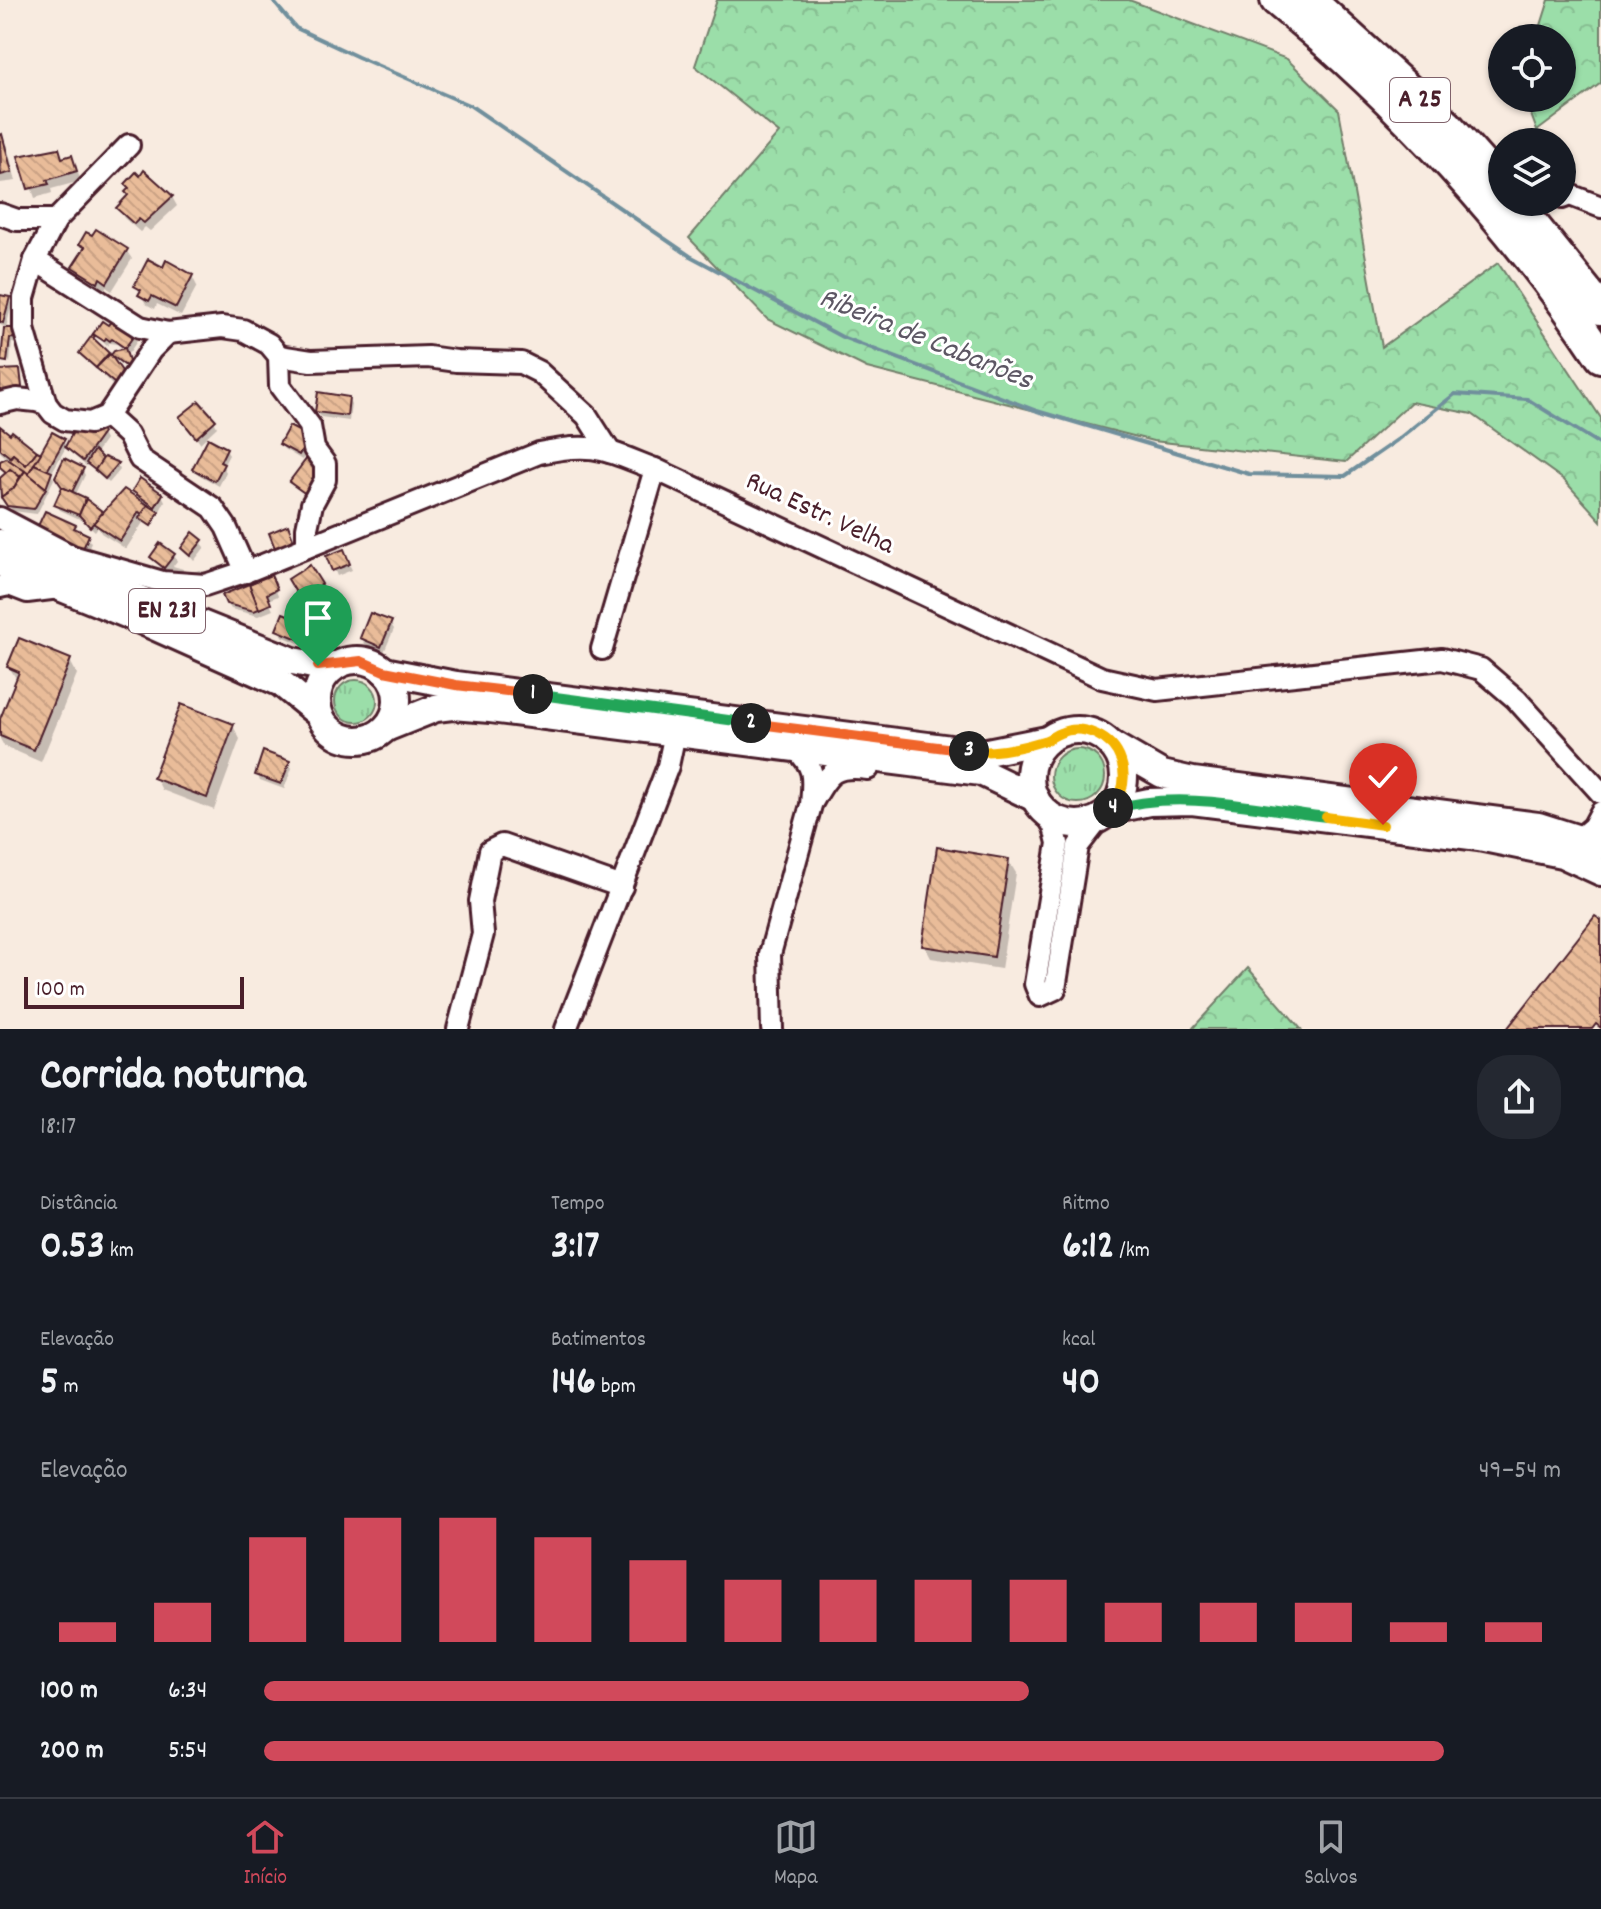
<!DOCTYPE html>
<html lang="pt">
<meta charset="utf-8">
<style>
body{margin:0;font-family:Dekko,sans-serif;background:#242831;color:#f1f3f6;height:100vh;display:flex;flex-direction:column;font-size:30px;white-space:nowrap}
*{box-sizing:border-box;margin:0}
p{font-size:26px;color:#9ea1a6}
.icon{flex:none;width:44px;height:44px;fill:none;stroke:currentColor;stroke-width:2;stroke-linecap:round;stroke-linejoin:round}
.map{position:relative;height:1029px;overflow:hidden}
.side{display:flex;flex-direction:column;background:#171b24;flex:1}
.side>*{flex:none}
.fabs{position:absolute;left:1488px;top:24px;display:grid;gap:16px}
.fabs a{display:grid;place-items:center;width:88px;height:88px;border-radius:50%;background:#171b24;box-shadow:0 2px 6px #0004;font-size:40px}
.scale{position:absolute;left:24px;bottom:20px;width:220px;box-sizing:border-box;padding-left:8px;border:4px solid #4a1f2b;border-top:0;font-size:22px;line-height:28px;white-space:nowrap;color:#4a1f2b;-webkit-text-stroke:6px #fff;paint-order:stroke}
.pin{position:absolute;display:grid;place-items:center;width:68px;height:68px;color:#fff;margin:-82px -34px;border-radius:50% 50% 50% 0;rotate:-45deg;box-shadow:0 0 8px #0007}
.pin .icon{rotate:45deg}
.km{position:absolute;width:40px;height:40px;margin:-20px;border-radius:50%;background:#222;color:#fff;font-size:22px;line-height:40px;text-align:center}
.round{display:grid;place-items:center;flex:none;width:84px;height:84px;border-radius:32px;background:#242831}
.headline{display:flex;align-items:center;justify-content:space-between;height:136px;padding:0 40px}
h1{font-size:44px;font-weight:800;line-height:60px}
.stats{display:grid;grid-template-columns:repeat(3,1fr);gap:12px;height:136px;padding:8px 40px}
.stats div{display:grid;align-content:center}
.stats b{font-size:40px;font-weight:800}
.stats small{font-size:22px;font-weight:400}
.stats p{font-size:22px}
.chart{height:224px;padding:16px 40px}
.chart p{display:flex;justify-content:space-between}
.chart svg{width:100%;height:144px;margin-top:8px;stroke:#d1495b;stroke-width:6}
ul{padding:0 40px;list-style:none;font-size:26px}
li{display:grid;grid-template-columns:128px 96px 1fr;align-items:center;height:60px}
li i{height:20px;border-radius:10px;background:#d1495b}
.menu{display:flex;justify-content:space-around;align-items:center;height:112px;border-top:2px solid #363941;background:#171b24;font-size:22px;color:#9ea1a6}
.menu a{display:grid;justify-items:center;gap:4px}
.menu .selected{color:#d1495b}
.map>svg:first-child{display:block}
</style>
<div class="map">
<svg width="1601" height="1029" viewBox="0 0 1601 1029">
<defs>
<pattern id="grass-tufts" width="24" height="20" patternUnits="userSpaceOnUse" patternTransform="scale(2)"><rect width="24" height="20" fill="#9bdea9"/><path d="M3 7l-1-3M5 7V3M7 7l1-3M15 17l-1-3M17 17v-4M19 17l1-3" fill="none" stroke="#87be92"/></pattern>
<pattern id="forest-crowns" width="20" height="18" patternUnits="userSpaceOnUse" patternTransform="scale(2)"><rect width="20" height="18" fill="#9bdea9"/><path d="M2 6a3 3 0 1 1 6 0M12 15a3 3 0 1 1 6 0" fill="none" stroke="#87be92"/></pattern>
<pattern id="building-back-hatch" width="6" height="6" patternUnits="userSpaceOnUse" patternTransform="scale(2)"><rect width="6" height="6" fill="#e9bc99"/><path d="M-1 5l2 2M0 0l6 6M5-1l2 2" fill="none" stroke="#c9a184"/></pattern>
</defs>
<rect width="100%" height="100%" fill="#f8ebe0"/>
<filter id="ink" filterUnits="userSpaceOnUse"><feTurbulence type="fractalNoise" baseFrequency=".0125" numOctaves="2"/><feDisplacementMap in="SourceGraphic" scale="16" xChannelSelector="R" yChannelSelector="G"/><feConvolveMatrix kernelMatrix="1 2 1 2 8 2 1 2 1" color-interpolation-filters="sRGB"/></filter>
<g filter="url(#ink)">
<!-- grass -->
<g fill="url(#grass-tufts)" stroke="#727e6a" stroke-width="2">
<circle cx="356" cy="701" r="21"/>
<circle cx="1078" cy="776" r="27"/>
</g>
<!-- forest -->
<g fill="url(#forest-crowns)" stroke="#727e6a" stroke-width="2">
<polygon points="717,0 1129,0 1287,59 1339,110 1382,347 1498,263 1601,418 1601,521 1564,480 1472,414 1411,402 1346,462 1153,441 867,368 767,319 689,238 779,133 695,66"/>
<polygon points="1549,0 1601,0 1601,83 1537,131 1525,98 1562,98 1562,38 1537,38"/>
<polygon points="1248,968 1301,1029 1192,1029"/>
</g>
<!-- shadow -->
<g fill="#0003">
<polygon points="0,137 7,146 16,181 0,183"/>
<polygon points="58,150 63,160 72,157 81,181 51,189 52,193 35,198 21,158"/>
<polygon points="130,189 172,197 177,206 150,231 145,227 140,232 124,218 119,209 130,197"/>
<polygon points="81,244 126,250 132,259 112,291 106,287 103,291 80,277 75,267 85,250"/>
<polygon points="164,269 192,276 197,286 181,316 157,304 155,309 146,304 136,286"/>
<polygon points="0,297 8,299 12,305 6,327 0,325"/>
<polygon points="6,330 23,344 12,343 10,363 4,352"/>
<polygon points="95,334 134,335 137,341 129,353 117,344 109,343 107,346"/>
<polygon points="82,353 108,354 126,377 124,392 111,384"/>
<polygon points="348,398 351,404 349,421 321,417 317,411"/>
<polygon points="214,421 217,427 200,443 185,423"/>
<polygon points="0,429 41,456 63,441 66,447 51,474 54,479 37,514 13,511 0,493 0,480 8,473 0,464 8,459 0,452"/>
<polygon points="102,434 105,440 95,454 103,462 117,465 120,470 109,483 89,463 86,466 71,453 68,447 82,435"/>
<polygon points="308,443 307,453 302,460 284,449 281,444"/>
<polygon points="225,449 229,455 223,466 226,472 219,486 198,474 194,469"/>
<polygon points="82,469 85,475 75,496 93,505 102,513 141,503 134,491 162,495 165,501 152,527 144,521 126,549 101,533 98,527 95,531 84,521 60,510 56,504"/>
<polygon points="74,527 91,542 85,555 43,533"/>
<polygon points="201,542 205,547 194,561 183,548"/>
<polygon points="174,555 177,561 173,566 183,569 182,578 170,575 152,557"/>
<polygon points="329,557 346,557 352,570 337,576"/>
<polygon points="309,568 323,591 312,598 313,601 306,606 290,580"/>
<polygon points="201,570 203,577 191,577 190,572"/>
<polygon points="273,583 278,596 268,600 273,610 258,616 231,609 227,603"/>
<polygon points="304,623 307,629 301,644 282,636 279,630"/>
<polygon points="390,623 394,629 384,652 365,644 362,638"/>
<polygon points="70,661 77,674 41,762 4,746 0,739 0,724 17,680 9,667"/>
<polygon points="233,726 240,739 214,810 162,790 155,777"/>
<polygon points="288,762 292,768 284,789 260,780 257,774"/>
<polygon points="1008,860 1016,873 1001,969 931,958 924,945"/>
</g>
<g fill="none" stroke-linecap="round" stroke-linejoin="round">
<!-- stream -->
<polyline stroke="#708f9c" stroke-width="4" points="272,0 296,28 358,57 471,106 690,256 842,337 1037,411 1249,474 1345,476 1397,440 1455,394 1527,399 1601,445"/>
</g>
<!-- building -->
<g fill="url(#building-back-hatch)" stroke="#4a1f2b" stroke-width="2">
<polygon points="2,134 12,172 1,175 0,135"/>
<polygon points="59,148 62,158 72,155 77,171 47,180 49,184 28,189 18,156"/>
<polygon points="144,170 173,196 144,223 139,219 134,224 116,208 128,195 125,192 129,188 125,184 136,172 140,176"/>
<polygon points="96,229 128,249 107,283 100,278 98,283 72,267 85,247 79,244 86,232 92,235"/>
<polygon points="148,259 163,267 166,260 193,275 176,308 152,296 149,301 138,295 141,290 134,286"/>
<polygon points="0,295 10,297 3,323 0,322"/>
<polygon points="113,319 135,334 125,348 112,339 110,341 106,338 104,341 93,334 102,321 108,325"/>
<polygon points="4,328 20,328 21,339 10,338 7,362 1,361"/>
<polygon points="93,334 95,336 93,338 109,353 96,368 79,353"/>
<polygon points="125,348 131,367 127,367 111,355 114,351"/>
<polygon points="110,354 124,374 120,388 96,368"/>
<polygon points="20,369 23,396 0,398 0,370"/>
<polygon points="318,392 349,397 347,416 315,412"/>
<polygon points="199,401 216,420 196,438 179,417"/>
<polygon points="0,426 10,434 12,431 37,451 26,465 13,454 10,457 0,449"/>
<polygon points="289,426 306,435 304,447 299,455 279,444"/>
<polygon points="99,428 103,433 83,461 65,447 74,430 82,433"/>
<polygon points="52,432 65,439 47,471 34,464"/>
<polygon points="208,438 227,448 220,462 224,464 215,481 192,469"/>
<polygon points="94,450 103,459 95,470 86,463"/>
<polygon points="37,451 41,453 28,474 9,460 13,454 26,465"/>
<polygon points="104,457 119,463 105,479 95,470"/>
<polygon points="6,458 25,471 20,477 10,469 7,473 0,467 0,461"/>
<polygon points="64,458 84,468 72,492 62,487 55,477"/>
<polygon points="307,458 321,471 310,497 289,482"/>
<polygon points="34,464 52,472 46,488 28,474"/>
<polygon points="10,469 20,477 13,489 1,497 0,478"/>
<polygon points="25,471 46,488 34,509 7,506 1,497 13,489"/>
<polygon points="140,478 163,494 155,507 132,491"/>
<polygon points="62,487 86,498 79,515 54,505"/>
<polygon points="124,489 148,505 142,514 139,512 120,541 93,523"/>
<polygon points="86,499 103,512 90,527 79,515"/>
<polygon points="148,505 159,512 151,526 139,518"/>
<polygon points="45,511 76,525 74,528 89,535 82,551 37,528"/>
<polygon points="288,525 294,541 289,543 291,548 277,553 269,533"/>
<polygon points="193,532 203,540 190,556 181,548"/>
<polygon points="160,543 175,554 164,568 150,557"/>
<polygon points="344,549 350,564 332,571 326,556"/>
<polygon points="310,565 322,584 301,601 288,579"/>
<polygon points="271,575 277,589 267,594 271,604 259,609 249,584"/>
<polygon points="249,584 259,609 254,611 226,604 222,595"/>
<polygon points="333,598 344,605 335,618 324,610"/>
<polygon points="283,613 305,622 298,639 276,630"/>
<polygon points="370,613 392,621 381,647 360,638"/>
<polygon points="19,638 71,659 34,750 0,736 0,719 19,672 7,667"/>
<polygon points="181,704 234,724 207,798 153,778"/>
<polygon points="263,751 290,761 281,784 255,775"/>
<polygon points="937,847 1009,859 994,957 922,946"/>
<polygon points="1595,916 1601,920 1601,1028 1596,1024 1592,1029 1507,1029"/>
</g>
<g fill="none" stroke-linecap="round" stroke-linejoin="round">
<defs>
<g id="minor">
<polyline points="1562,198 1570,195 1601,207"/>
<polyline points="0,214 17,220 56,220"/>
<polyline points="35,260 140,327 168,333 222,327 243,330 269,344 279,356 280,386 310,426 314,449 325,464 325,480 312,504 307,528 307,547"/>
<polyline points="279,356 311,361 428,357 456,361 521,363 539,372 587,416 610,452"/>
<polyline points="0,403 17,399 36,401 46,404 53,413 65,420 90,423 107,416 151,350 168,333"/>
<polyline points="46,404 24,329 24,298 35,260 56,220 129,145"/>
<polyline points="107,416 128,435 140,459 213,508 226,527 246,572"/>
<path d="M0,518L72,556L163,582L205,585L253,569L539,453C594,441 605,450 655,469L1102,678L1157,690L1442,659L1481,669L1516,699L1601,793"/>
<polyline points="0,587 9,585 27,592 59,588"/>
<polyline points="602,649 655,469"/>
<path d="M813,801C829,772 834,765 868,769"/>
<polyline points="1046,813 1054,827 1058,843 1035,984 1040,996 1055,989 1078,846 1099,819"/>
<polyline points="1580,838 1593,827 1601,812"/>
<polyline points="458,1029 483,934 480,901 490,851 502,845 622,887"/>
<polyline points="566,1029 668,766 675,733"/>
<path d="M772,1029L770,954L811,805C813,778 816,769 796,749"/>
</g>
<g id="major">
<polyline points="0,543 293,661 318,666 337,665"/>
<polyline points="0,563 131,616 281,683 319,714"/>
<circle cx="357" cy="700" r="40"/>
<polyline points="384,671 456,685 982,753 1047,740"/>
<polyline points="386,728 436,708 452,706 490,709 981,772 1035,798"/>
<circle cx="1077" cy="777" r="47"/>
<polyline points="1112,745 1162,774 1193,781 1538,826 1601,846"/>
<polyline points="1111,810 1149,802 1192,801 1479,837 1562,854 1601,872"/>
</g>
<g id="highway">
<path d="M1276,0C1400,101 1512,223 1601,357"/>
<polyline points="1310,0 1447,125 1502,187"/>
<polyline points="1515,202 1601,309"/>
</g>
</defs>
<!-- minor casing -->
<use href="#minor" stroke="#4a1f2b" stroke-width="26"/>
<!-- major casing -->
<use href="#major" stroke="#4a1f2b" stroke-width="32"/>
<!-- highway casing -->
<use href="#highway" stroke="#4a1f2b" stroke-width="36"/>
<!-- minor -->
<use href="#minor" stroke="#fff" stroke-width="20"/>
<!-- major -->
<use href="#major" stroke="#fff" stroke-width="26"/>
<!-- highway -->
<use href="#highway" stroke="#fff" stroke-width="30"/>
</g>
</g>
<g fill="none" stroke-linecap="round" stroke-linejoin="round" filter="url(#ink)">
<defs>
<polyline id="split-1" points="318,666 361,661 384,671 456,685 533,694"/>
<polyline id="split-2" points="533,694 751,723"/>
<polyline id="split-3" points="751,723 969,751"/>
<path id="split-4" d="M969,751C993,754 1020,748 1043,741C1049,740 1054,735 1060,733C1083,723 1113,737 1121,761C1127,778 1123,793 1113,808"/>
<path id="split-5" d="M1113,808L1111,810C1176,788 1260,809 1326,817"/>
<polyline id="split-6" points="1326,817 1383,825"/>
</defs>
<!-- split-1 casing -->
<use href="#split-1" stroke="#fff" stroke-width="16"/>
<!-- split-2 casing -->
<use href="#split-2" stroke="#fff" stroke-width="16"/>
<!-- split-3 casing -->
<use href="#split-3" stroke="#fff" stroke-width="16"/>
<!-- split-4 casing -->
<use href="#split-4" stroke="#fff" stroke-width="16"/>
<!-- split-5 casing -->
<use href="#split-5" stroke="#fff" stroke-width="16"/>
<!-- split-6 casing -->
<use href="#split-6" stroke="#fff" stroke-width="16"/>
<!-- split-1 -->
<use href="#split-1" stroke="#f0652b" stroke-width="10"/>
<!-- split-2 -->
<use href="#split-2" stroke="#22a559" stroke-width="10"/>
<!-- split-3 -->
<use href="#split-3" stroke="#f0652b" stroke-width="10"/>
<!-- split-4 -->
<use href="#split-4" stroke="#f5b400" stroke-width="10"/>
<!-- split-5 -->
<use href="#split-5" stroke="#22a559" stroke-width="10"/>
<!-- split-6 -->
<use href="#split-6" stroke="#f5b400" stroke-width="10"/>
</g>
<g text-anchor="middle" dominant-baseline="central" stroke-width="6" stroke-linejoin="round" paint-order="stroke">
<!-- shield labels -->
<g fill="#fff" stroke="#80626b" stroke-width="2">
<rect x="1390" y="78" width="60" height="44" rx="6"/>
<rect x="129" y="589" width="76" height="44" rx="6"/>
</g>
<g font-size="26" font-weight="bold" fill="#4a1f2b">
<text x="1420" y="100">A 25</text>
<text x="167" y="611">EN 231</text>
</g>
<!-- street labels -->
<g font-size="28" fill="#4a1f2b" stroke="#fff">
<text transform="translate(819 515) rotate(25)">Rua Estr. Velha</text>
</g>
<!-- water labels -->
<g font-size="30" font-style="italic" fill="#5d5764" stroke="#fff">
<text transform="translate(925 341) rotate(22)">Ribeira de Cabanões</text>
</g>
</g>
</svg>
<div class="fabs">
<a><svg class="icon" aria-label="locate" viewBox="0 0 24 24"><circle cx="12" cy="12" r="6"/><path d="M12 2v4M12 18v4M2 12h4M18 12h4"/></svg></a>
<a><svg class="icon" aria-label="layers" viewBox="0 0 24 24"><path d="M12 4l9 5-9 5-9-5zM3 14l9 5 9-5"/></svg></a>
</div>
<div class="scale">100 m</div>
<div class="pin" style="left:318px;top:666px;background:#1e9e55"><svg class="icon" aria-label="arrive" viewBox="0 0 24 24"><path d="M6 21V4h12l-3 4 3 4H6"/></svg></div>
<div class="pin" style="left:1383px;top:825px;background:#d93025"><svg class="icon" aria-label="check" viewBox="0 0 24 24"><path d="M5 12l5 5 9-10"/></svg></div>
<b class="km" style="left:533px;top:694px">1</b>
<b class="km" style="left:751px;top:723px">2</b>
<b class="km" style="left:969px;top:751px">3</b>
<b class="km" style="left:1113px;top:808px">4</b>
</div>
<section class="side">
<div class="headline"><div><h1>Corrida noturna</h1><p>18:17</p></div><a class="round"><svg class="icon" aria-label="share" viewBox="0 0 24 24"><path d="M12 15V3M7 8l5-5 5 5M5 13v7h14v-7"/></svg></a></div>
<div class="stats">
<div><p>Distância</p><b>0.53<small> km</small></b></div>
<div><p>Tempo</p><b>3:17</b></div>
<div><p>Ritmo</p><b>6:12<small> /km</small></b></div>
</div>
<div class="stats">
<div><p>Elevação</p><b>5<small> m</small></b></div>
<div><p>Batimentos</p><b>146<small> bpm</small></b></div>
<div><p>kcal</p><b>40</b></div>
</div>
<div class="chart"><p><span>Elevação</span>49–54 m</p>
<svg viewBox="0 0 160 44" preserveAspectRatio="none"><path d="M5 44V38M15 44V32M25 44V12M35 44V6M45 44V6M55 44V12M65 44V19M75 44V25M85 44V25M95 44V25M105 44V25M115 44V32M125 44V32M135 44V32M145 44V38M155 44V38"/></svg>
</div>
<ul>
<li><b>100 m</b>6:34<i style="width:59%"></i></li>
<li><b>200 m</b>5:54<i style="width:91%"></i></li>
</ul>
</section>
<nav class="menu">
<a class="selected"><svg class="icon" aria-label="home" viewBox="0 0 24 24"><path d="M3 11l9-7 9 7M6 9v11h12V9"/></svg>Início</a>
<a><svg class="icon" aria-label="map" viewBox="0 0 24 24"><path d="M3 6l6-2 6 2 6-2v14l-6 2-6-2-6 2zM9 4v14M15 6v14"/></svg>Mapa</a>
<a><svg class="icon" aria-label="saved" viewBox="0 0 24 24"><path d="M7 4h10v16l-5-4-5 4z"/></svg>Salvos</a>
</nav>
